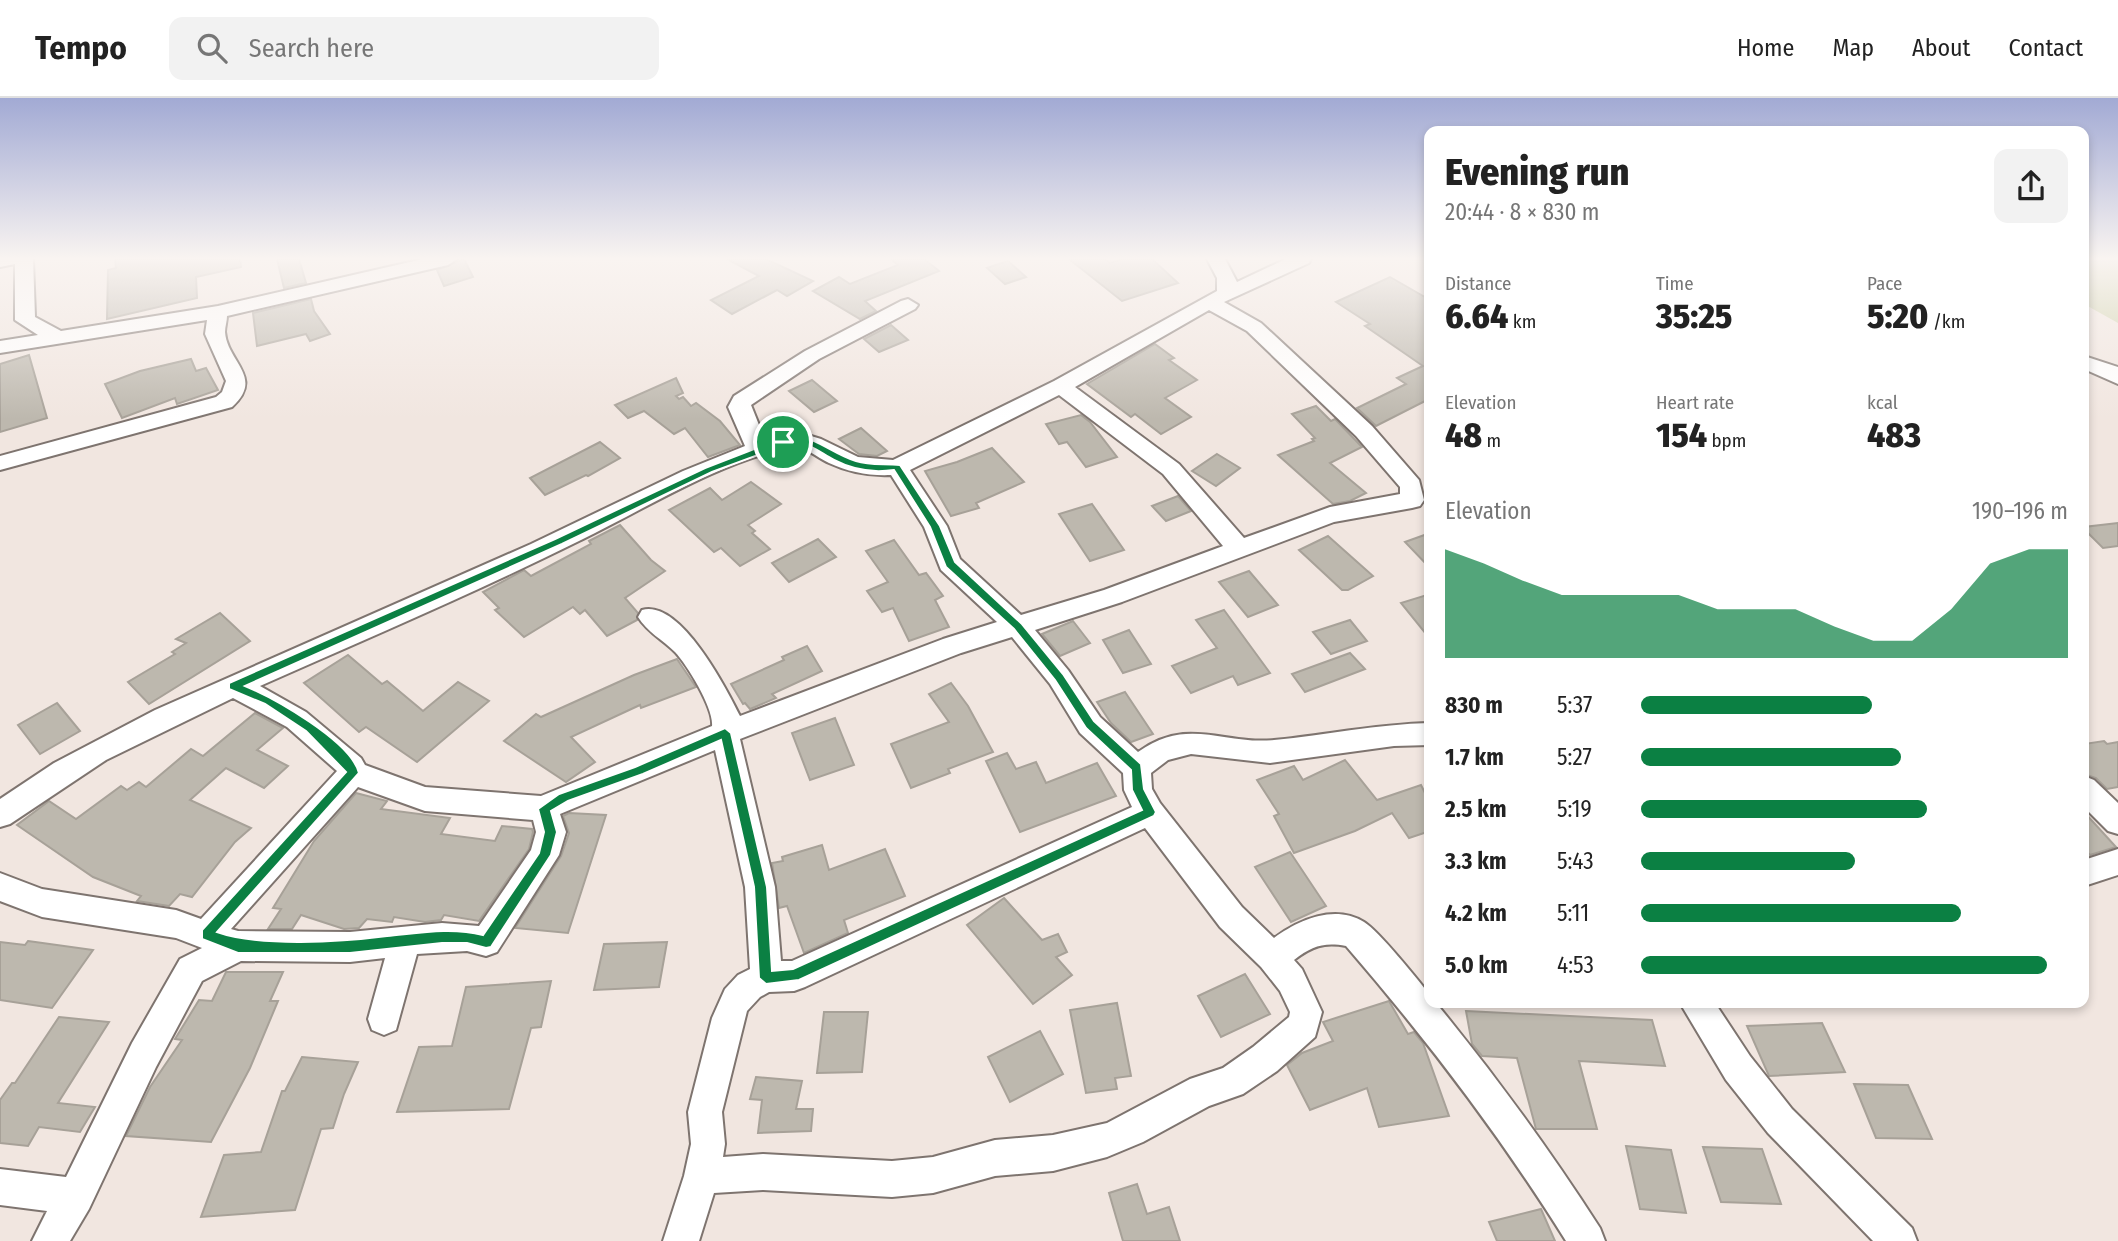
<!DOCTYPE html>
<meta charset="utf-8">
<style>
body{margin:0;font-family:"Fira Sans Condensed",sans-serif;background:#f2f2f2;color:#222;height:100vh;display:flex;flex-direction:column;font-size:26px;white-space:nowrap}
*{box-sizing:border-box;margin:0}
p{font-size:23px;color:#767676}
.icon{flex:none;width:38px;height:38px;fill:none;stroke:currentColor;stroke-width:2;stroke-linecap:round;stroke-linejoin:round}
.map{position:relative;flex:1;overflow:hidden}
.drawer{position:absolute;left:1424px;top:28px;width:665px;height:882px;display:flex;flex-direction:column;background:#fff;border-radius:14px;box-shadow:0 4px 10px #0003}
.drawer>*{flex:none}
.pin{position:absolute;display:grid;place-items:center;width:60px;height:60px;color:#fff;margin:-30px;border:4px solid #fff;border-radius:50%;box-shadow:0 2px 7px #0007}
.round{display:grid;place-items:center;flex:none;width:74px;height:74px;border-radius:14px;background:#f2f2f2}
.headline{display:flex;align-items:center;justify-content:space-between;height:119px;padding:0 21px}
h1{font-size:38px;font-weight:800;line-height:52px}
.stats{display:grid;grid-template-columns:repeat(3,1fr);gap:10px;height:119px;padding:7px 21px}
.stats div{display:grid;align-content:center}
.stats b{font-size:35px;font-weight:800}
.stats small{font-size:19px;font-weight:400}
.stats p{font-size:19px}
.chart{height:196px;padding:14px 21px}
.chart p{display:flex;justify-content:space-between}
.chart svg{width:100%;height:126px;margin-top:7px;fill:#0b8043;opacity:.7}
ul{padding:0 21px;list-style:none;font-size:23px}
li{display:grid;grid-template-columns:112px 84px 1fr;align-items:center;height:52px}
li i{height:18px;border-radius:9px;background:#0b8043}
header{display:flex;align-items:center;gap:42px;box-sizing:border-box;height:98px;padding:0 35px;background:#fff;border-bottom:2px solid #e0e0e0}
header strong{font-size:33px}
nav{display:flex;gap:38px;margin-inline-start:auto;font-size:24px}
.search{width:490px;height:63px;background:#f2f2f2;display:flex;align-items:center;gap:18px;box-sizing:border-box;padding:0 24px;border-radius:14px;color:#767676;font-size:26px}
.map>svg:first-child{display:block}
</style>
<header>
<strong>Tempo</strong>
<div class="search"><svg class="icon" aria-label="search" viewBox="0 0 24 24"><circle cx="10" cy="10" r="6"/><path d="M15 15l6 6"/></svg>Search here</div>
<nav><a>Home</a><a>Map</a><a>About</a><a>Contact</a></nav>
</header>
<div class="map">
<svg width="2118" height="1143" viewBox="0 0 2118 1143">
<rect width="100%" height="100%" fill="#f1e6e0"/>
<!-- green -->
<polygon fill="#ccd0a9" points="2084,161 2118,161 2118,225 2084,206"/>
<!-- building -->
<g fill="#bdb8ae" stroke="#a7a198" stroke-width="2">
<polygon points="115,161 240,161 241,169 196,179 197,200 107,221 108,172 116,170"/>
<polygon points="277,161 299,161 306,185 284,190"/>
<polygon points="464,161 473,179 444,188 437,172"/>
<polygon points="727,161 766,161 813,183 787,198 777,192 732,216 711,202 759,178"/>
<polygon points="891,161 924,161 939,173 865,203 876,213 860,221 813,193 839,179 850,186 898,167"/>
<polygon points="1069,161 1104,161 1110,165 1123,161 1152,161 1178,185 1122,203"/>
<polygon points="1008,163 1026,179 1005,186 987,170"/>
<polygon points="1390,179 1430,202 1430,304 1427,302 1376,328 1357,310 1406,286 1397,280 1423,268 1365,228 1370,226 1336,204"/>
<polygon points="311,201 314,213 330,236 310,243 306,236 257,248 253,215"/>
<polygon points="891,227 908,242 879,254 864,241"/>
<polygon points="1155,246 1174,260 1169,262 1197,282 1165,300 1191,319 1161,336 1135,316 1131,319 1087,286"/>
<polygon points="29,257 47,320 0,334 0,266"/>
<polygon points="191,261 196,273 206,270 218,292 177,306 175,300 122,320 105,286 140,273"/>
<polygon points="676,280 683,295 676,298 679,301 683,299 691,308 696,305 720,323 740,347 708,359 685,330 674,336 644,313 628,320 615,307"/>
<polygon points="812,282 837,303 814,314 789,293"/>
<polygon points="1316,308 1331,323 1335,321 1362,349 1330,365 1366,395 1350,403 1333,406 1278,357 1314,343 1312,341 1315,340 1292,316"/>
<polygon points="1081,317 1090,324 1117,359 1086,369 1067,344 1059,346 1046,326"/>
<polygon points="861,330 887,353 877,358 859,356 839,341"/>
<polygon points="600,344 620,360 588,378 586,377 545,397 530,380"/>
<polygon points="992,350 1024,384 976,405 979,410 951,418 925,373 957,364"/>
<polygon points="1217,356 1240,370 1216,388 1192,373"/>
<polygon points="751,384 781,406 748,427 755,433 752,435 770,451 740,468 721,450 714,454 669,412 710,390 722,402"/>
<polygon points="1178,398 1191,413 1166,423 1152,408"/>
<polygon points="1092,406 1124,452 1090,463 1059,416"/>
<polygon points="2118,425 2118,448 2103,450 2084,431 2084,429"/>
<polygon points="620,427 651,462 665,473 625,500 638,515 637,522 607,538 585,512 580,516 573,509 524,539 495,512 499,510 483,494 524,472 531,478 591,446 589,443"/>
<polygon points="1430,435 1430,470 1405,444"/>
<polygon points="1328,438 1373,478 1348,492 1342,492 1299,452"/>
<polygon points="818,441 836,459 789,484 772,465"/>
<polygon points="894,442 919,477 926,475 943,498 935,502 949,529 909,543 893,510 882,514 867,493 888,484 866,453"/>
<polygon points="1249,473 1278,507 1248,519 1219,484"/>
<polygon points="1430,496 1430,541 1401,505"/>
<polygon points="1224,512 1270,575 1238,587 1233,578 1191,595 1172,568 1217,550 1196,522"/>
<polygon points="220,515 250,543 149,606 128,584 175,556 172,554 186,545 176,541"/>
<polygon points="1350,522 1367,543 1331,556 1313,534"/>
<polygon points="1073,523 1090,545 1060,558 1042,536"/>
<polygon points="1129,532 1151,566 1123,575 1103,542"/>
<polygon points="807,548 822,573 772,596 776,600 755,609 750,611 745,605 743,606 731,586 784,562 782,559"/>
<polygon points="1350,555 1365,571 1305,594 1292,576"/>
<polygon points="348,557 382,586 387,583 423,613 458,584 489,603 417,664 366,629 359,634 304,585"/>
<polygon points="677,561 696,589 641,610 640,607 571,639 595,664 566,684 504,643 536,616 541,619 634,577"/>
<polygon points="951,585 968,608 993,654 948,671 950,675 911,690 891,646 949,624 929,596"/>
<polygon points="1125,594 1153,636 1131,644 1111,625 1097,604"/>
<polygon points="57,605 80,633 40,656 18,627"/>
<polygon points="255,615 283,630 257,652 288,668 264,690 226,670 190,702 251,730 235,744 192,799 180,796 169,808 137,803 141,798 93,779 17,727 49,703 76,721 121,688 127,692 139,684 146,689 191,651 203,658"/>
<polygon points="835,620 854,667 810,682 792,635"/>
<polygon points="2104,643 2107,646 2118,644 2118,689 2107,691 2096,680 2084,676 2084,646"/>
<polygon points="1007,655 1016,671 1036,664 1046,685 1097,665 1116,698 1020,734 986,663"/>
<polygon points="1345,662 1377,702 1421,687 1430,705 1430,733 1409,740 1392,715 1355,733 1294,755 1274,718 1279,716 1257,682 1294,668 1303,682"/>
<polygon points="356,695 387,703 381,711 450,720 441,736 495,743 502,728 532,731 533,734 529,751 479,823 444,817 441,822 425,824 394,819 392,824 367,821 359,830 344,831 301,817 292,831 268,831 281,811 273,810 314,743"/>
<polygon points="2084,714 2116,749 2090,757 2084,751"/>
<polygon points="569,715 606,717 568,835 515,830 561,758 569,735 563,718"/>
<polygon points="822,747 829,772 885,751 905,798 844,822 848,835 804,855 787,808 779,810 772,765 783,763 782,759"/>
<polygon points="1290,754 1326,808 1291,824 1255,769"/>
<polygon points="1004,800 1042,842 1058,836 1067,854 1056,859 1072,877 1033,906 967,827"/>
<polygon points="28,843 93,852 52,910 0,902 0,844 25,847"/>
<polygon points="667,844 659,889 594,892 604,846"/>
<polygon points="226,874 283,874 270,903 278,903 250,970 211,1044 126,1038 150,989 182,942 175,941 199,902 212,903"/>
<polygon points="1245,876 1270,916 1221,939 1198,898"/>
<polygon points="551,883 541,929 531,930 509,1011 397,1014 419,949 452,948 466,889"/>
<polygon points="1389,903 1408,936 1414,934 1423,945 1449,1018 1379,1029 1367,990 1310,1012 1287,967 1302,955 1333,943 1323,924"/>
<polygon points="1117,905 1131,978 1115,980 1117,991 1086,995 1070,912"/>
<polygon points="1466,913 1652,922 1665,968 1579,963 1597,1031 1536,1031 1517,960 1482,958 1472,946"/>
<polygon points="824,914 868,914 862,974 817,975"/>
<polygon points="59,919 109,924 58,1005 95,1009 80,1034 39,1029 28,1048 0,1045 0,1002 12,985 15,985"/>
<polygon points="1822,925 1845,974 1769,978 1747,928"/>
<polygon points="1040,933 1063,976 1010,1004 988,959"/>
<polygon points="302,959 358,964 344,996 333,1030 321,1031 295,1112 201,1119 224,1057 261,1054 282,993 285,993"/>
<polygon points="756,979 802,983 796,1011 813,1011 811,1033 758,1035 762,1002 750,1001"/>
<polygon points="1854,986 1908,987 1932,1041 1876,1040"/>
<polygon points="1626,1048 1671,1052 1686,1115 1640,1111"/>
<polygon points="1703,1049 1762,1051 1781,1106 1721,1104"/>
<polygon points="1137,1086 1147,1116 1169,1109 1180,1143 1123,1143 1109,1095"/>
<polygon points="1541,1111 1555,1143 1497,1143 1489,1124"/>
</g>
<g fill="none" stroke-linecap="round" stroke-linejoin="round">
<defs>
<g id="minor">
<path d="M0,161H33L35,219L61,233L218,208L423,161H457L448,167L227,218C227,223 225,229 225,234C227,264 265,279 232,309L0,372V358L216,299L222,294L226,283L205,236L207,222L0,255V243L38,237L15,222V166L0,169Z"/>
<path d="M1207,161H1225L1237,184L1286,161H1311L1309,165L1224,204L1261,225L1372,328L1419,382L1424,402L1420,408L1412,410L1334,424L1122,504L1035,532L1068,572L1100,619L1138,654C1188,618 1223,647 1274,642C1326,637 1377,626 1430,625V647L1394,648L1270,665L1191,656L1168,662L1151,675L1152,691L1160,705L1242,809L1274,840C1299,822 1334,806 1364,824C1379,833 1417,881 1430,897V905H1436C1496,978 1549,1051 1600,1130L1605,1143H1566C1499,1036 1428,943 1346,848C1324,844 1312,848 1294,862L1302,871L1322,914L1315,939L1277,973L1243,996L1209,1008L1143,1044L1107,1059L1053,1073L995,1078L933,1095L892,1099L763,1092L714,1095L699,1143H663L684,1078L691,1046L688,1014L712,920L725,891L738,877L750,871L745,789L715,652L560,716L566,734L559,757L497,854L486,858L467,853L417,856L396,932L384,937L372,932L368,921L385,860L350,864L241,863L202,883L156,969L89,1111L70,1143H32L47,1113L0,1107V1071L66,1079L132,945L180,861L202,850L176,840L42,819L0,803V775L42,791L176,812L201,821L337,673L287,629L233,600L106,662L10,726L0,729V701L54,665L155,612L531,446L683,373L745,348L728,309L734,298L805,253L901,203L908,201L918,207L915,211L819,261L751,307L765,342L801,335L821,341L858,359L893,362L1054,283L1217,193V180ZM1209,212L1247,233L1356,338L1400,389V396L1330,409L1244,440L1179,366L1075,289ZM1059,297L1163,376L1223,448L1104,492L1021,517L960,461L947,428L910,372ZM792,349C807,349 816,359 829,365C848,374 869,378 891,377L924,429L941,472L997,524L943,541L740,618C726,590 680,501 642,512L638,519C647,534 663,542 675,554C688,568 714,611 712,628L541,698L425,689L365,667L361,660L306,614L260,588C366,541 474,495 579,443C645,411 720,363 792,349ZM1012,539L1050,586L1080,635L1123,675L1124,692L1132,709L792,863H781L775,789L740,641L961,555ZM358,689L425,713L533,722L536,734L531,752L479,828L442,825L350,834L238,833L231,831ZM1145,730L1220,829L1261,869L1280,893L1290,914L1289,919L1253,949L1223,970L1190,981L1107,1025L1053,1037L995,1042L933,1059L892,1063L763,1056L723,1059L725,1046L722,1014L747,913L760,899L769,894L794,893L805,889Z"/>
<polygon points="2084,258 2118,269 2118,286 2084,271"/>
<polygon points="2084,678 2094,682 2118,705 2118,736 2108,733 2084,709"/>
<polygon points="2118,751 2118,777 2084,788 2084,762"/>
<polygon points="1680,905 1715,905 1750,958 1792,1011 1912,1130 1917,1143 1873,1143 1768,1035 1726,982"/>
</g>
</defs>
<!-- minor casing -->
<use href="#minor" stroke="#7e746f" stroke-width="4"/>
<!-- minor -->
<use href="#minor" fill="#fff" fill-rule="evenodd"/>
</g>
<!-- sky -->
<linearGradient id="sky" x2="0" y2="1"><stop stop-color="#a2aad4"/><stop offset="0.5" stop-color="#f9f4f1"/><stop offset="1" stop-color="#f9f4f1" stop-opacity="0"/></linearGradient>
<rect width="2118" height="321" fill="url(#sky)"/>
<!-- route -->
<path fill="#0b8043" stroke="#fff" stroke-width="2" fill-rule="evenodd" d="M800,338C823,344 834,356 856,363C871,368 885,365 900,367L940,428L955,464L1022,526L1063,576L1094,623L1141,666L1144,691L1156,714L1154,718L799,882L766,886L759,880L754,789L721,642L643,676L568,703L551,713L557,734L551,757L491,849L486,850L467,845H442L350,855H238L202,841V832L346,674L306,633L265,606L229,591V585L555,441L705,370L780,341ZM800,345C814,348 822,356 834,362C853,372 874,375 894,372L930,429L946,469L1014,531L1055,582L1086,630L1131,672L1132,692L1142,712L793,871L772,873L767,789L731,635L725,630L635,669L559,696L538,711L544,734L539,755L483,837C451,829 419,835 387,838C341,844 259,849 217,834L359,675C351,643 274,600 245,588L562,446L712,374L785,347Z"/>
</svg>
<div class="pin" style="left:783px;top:344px;background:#1e9e55"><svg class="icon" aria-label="arrive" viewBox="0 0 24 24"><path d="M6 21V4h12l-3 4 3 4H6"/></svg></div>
<section class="drawer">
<div class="headline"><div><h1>Evening run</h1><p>20:44 · 8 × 830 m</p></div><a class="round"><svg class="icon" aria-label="share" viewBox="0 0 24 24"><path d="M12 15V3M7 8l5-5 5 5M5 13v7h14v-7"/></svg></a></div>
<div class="stats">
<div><p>Distance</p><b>6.64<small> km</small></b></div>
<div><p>Time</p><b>35:25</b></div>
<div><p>Pace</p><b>5:20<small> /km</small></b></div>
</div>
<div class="stats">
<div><p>Elevation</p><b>48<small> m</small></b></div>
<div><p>Heart rate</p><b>154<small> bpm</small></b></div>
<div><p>kcal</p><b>483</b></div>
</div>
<div class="chart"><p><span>Elevation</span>190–196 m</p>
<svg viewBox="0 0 160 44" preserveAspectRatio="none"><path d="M0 44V6L10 11L20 17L30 22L40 22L50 22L60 22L70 27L80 27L90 27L100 33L110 38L120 38L130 27L140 11L150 6L160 6V44z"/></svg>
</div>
<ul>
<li><b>830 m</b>5:37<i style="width:54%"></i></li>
<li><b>1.7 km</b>5:27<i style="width:61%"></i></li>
<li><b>2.5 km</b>5:19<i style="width:67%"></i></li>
<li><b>3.3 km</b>5:43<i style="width:50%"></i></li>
<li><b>4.2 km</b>5:11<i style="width:75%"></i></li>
<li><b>5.0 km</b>4:53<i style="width:95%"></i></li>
</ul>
</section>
</div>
